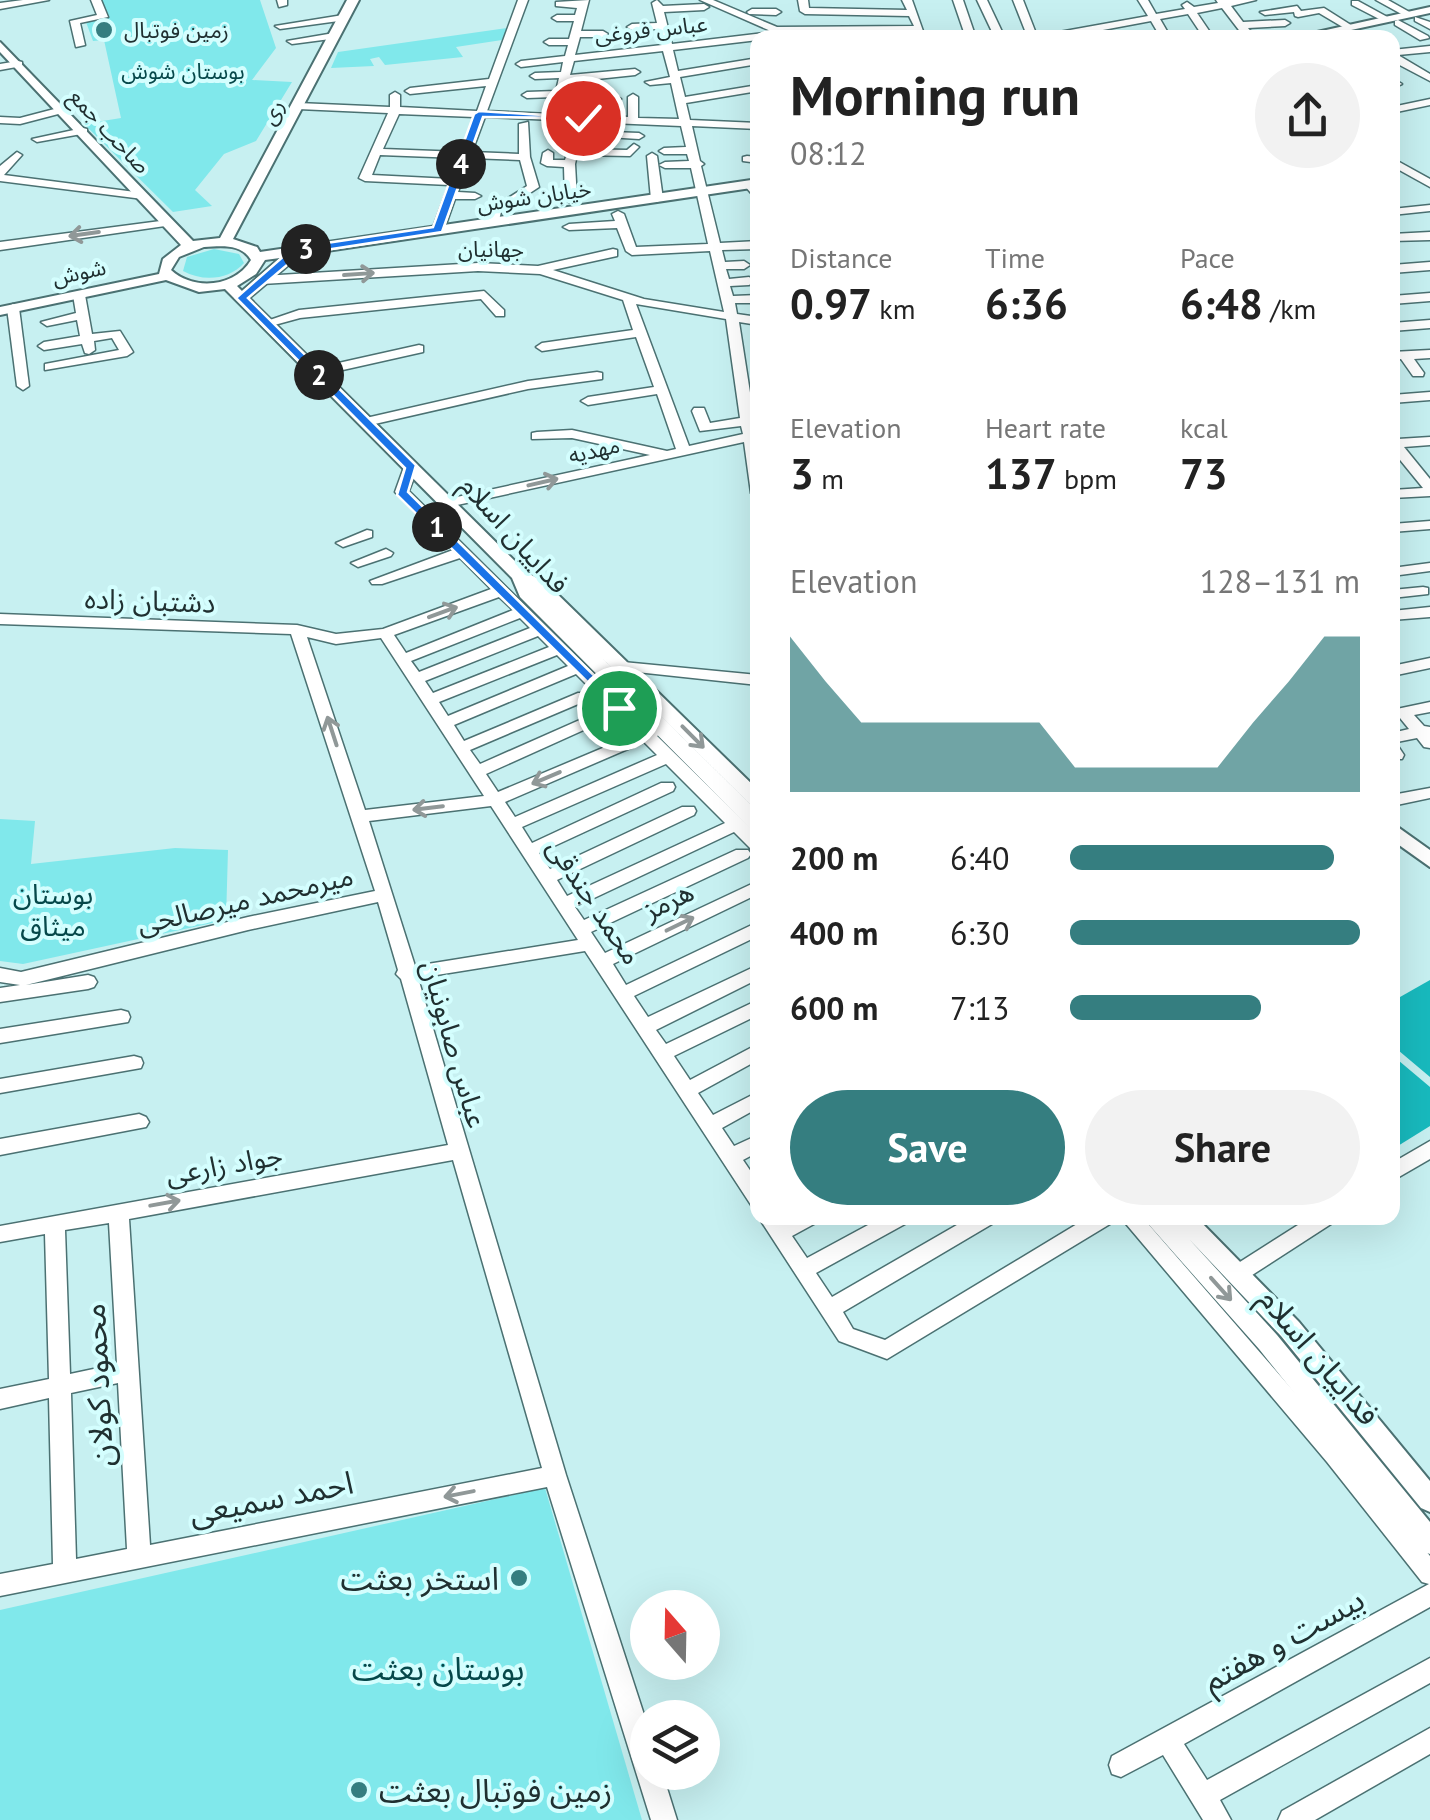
<!DOCTYPE html>
<meta charset="utf-8">
<style>
body{margin:0;font-family:"PT Sans","Noto Sans Arabic",sans-serif;background:#f2f2f2;color:#222;height:100vh;display:flex;flex-direction:column;font-size:38px;white-space:nowrap}
*{box-sizing:border-box;margin:0}
p{font-size:32px;color:#767676}
.icon{flex:none;width:55px;height:55px;fill:none;stroke:currentColor;stroke-width:2;stroke-linecap:round;stroke-linejoin:round}
.map{position:relative;flex:1;overflow:hidden}
.sheet{position:absolute;left:750px;top:30px;width:650px;height:1195px;display:flex;flex-direction:column;background:#fff;border-radius:20px;box-shadow:0 10px 40px #0002}
.sheet>*{flex:none}
.needle{width:65px;rotate:340deg}
.controls{position:absolute;left:630px;top:1590px;display:grid;gap:20px}
.controls a{display:grid;place-items:center;width:90px;height:90px;border-radius:50%;background:#fff;box-shadow:0 10px 40px #0002;font-size:50px}
.pin{position:absolute;display:grid;place-items:center;width:85px;height:85px;color:#fff;margin:-42px;border:5px solid #fff;border-radius:50%;box-shadow:0 2px 10px #0007}
.km{position:absolute;width:50px;height:50px;margin:-25px;border-radius:50%;background:#222;color:#fff;font-size:28px;line-height:50px;text-align:center}
.round{display:grid;place-items:center;flex:none;width:105px;height:105px;border-radius:52px;background:#f2f2f2}
.headline{display:flex;align-items:center;justify-content:space-between;height:170px;padding:0 40px}
h1{font-size:55px;font-weight:600;line-height:75px}
.stats{display:grid;grid-template-columns:repeat(3,1fr);gap:15px;height:170px;padding:10px 40px}
.stats div{display:grid;align-content:center}
.stats b{font-size:42px;font-weight:600}
.stats small{font-size:28px;font-weight:400}
.stats p{font-size:28px}
.chart{height:280px;padding:20px 40px}
.chart p{display:flex;justify-content:space-between}
.chart svg{width:100%;height:180px;margin-top:10px;fill:#357e80;opacity:.7}
.button{display:flex;gap:20px;margin-top:auto;padding:20px 40px}
.button a{flex:1;height:115px;border-radius:60px;background:#357e80;color:#fff;font-size:40px;font-weight:600;line-height:115px;text-align:center}
.button a+a{background:#f2f2f2;color:#222}
ul{padding:0 40px;list-style:none;font-size:32px}
li{display:grid;grid-template-columns:160px 120px 1fr;align-items:center;height:75px}
li i{height:25px;border-radius:12px;background:#357e80}
.map>svg:first-child{display:block}
</style>
<div class="map">
<svg width="1430" height="1820" viewBox="0 0 1430 1820">
<rect width="100%" height="100%" fill="#c7f0f1"/>
<!-- green -->
<g fill="#80e8eb">
<polygon points="95,0 260,0 276,48 252,80 292,82 256,141 224,154 195,190 212,206 173,212 84,124 121,118 104,40 93,41 86,22 99,20"/>
<polygon points="507,28 502,40 456,47 463,57 385,65 379,57 370,59 374,66 331,68 338,52"/>
<path d="M214,249L239,254L244,263C229,280 203,282 183,271L187,257Z"/>
<polygon points="0,819 35,821 31,864 175,848 228,850 226,920 23,964 0,961"/>
<polygon points="545,1488 642,1820 0,1820 0,1610"/>
</g>
<!-- forest -->
<g fill="#18babe">
<polygon points="1430,980 1430,1077 1392,1045 1393,1001"/>
<polygon points="1392,1055 1430,1087 1430,1126 1393,1149"/>
</g>
<g fill="none" stroke-linecap="round" stroke-linejoin="round">
<defs>
<g id="minor">
<polygon points="23,0 49,0 0,9 0,3"/>
<polygon points="91,0 101,0 108,17 80,23 85,45 76,47 70,21 97,15"/>
<polygon points="277,0 287,0 287,5 279,7"/>
<path d="M518,0H528L487,111L550,114L555,97L527,98L522,95L527,92L556,91L559,78L535,79L530,76L535,73L561,72L563,62L521,67L516,64L521,61L565,56L568,45H549L544,42L549,39H569L574,21H557L552,18L557,15H575L577,8L556,6V2L589,0L581,31H603L608,34L603,37H580L575,55L662,45L658,29L632,30L627,27L632,24L657,23L652,3L657,0L663,6L704,4L709,7L704,10L664,12L672,44L773,32L700,0H713L777,27L914,26L909,16L805,14L800,11L798,0H808L809,8L907,10L902,0H912L923,31L790,33L786,37L758,38V40L673,50L678,71L758,58V64L680,77L685,97L758,85V91L686,103L690,120L758,123V129L692,126L700,161L704,164L701,166L720,243L758,241V249L722,250L725,262L744,261L750,265L744,269H726L729,279L749,277L755,281L749,285L730,286L733,296L758,295V303H735L737,314L758,317V325L739,322L758,444V497L751,493L744,442L448,507L443,506V500L650,455L572,438L532,439V433L537,432L572,430L667,451L676,449L657,394L588,405L581,401L588,397L654,387L636,337L542,351L536,347L542,343L633,330L623,300L540,274L478,271L262,284L256,280L262,276L478,263L538,266L613,249L617,250V256L553,270L644,299L724,312L710,251L632,255L626,251L617,228L569,230L563,227L569,224L615,221L612,214L618,211L624,214L636,247L708,244L691,168H665L659,165L665,162L689,161L687,154H664L659,151L664,148L686,147L681,126L587,122L579,149L627,150L634,144L639,147L630,156L577,155L575,164L577,200L571,203L565,200L564,167L547,166L541,163L543,153L548,150L553,153V160H565L577,121L485,117L472,152L519,154V124L528,122L530,157L539,187L501,212L498,224H490L491,209L527,186L520,160L470,158L458,192L475,193L481,196L475,199H455L444,230L438,233L432,230L449,185L365,181L359,178L388,113L298,109L293,106L298,103L390,107V95L395,92L400,95V107L477,111L486,86L410,94L405,91L410,88L489,79ZM663,51L670,77L645,82L650,85L671,83L679,119L638,118V97L633,94L628,97V117L561,114L564,102H616L621,99L616,96H565L569,82L635,75L640,72L635,69L570,75L574,61ZM399,114L474,117L462,152L383,149ZM380,155L459,158L451,179L372,175ZM636,304L726,319L740,418L710,423L704,408H694L692,411L700,431L741,426L743,434L689,446Z"/>
<polygon points="953,0 963,0 976,38 966,38"/>
<polygon points="977,0 987,0 1005,38 995,38"/>
<polygon points="1013,0 1023,0 1037,36 1148,16 1138,0 1148,0 1156,14 1185,9 1182,5 1187,2 1194,7 1218,3 1216,0 1256,0 1231,6 1243,22 1285,20 1290,23 1285,26 1248,28 1256,38 1245,38 1222,8 1197,13 1214,38 1204,38 1188,14 1160,19 1171,38 1161,38 1151,21 1060,38 1028,38"/>
<polygon points="1376,0 1388,0 1413,14 1405,16"/>
<polygon points="1352,1 1358,1 1391,19 1383,21 1352,5"/>
<polygon points="1297,6 1301,11 1324,8 1354,27 1346,29 1319,13 1298,17 1295,16 1294,12 1265,15 1260,12"/>
<polygon points="752,9 776,9 781,12 776,15 749,14 747,12"/>
<polygon points="343,15 348,18 346,20 280,29 275,26"/>
<polygon points="1415,17 1430,22 1430,29 1415,21"/>
<polygon points="1398,20 1428,36 1429,38 1420,40 1395,25 1395,21"/>
<polygon points="334,33 339,36 338,38 292,44 287,41"/>
<polygon points="1430,46 1430,52 1398,55 1430,74 1430,81 1392,61 1392,50"/>
<polygon points="18,61 22,62 22,66 0,70 0,64"/>
<polygon points="1397,81 1402,84 1392,88 1392,82"/>
<polygon points="1430,99 1430,105 1392,113 1392,107"/>
<polygon points="62,107 66,108 66,112 20,124 0,123 0,117 20,118"/>
<polygon points="83,128 87,129 87,133 37,142 32,139"/>
<polygon points="611,132 639,133 644,136 639,139 607,137 607,133"/>
<polygon points="17,152 22,155 4,175 143,193 149,196 143,199 0,181 0,166"/>
<polygon points="652,153 657,156 663,199 657,202 651,199 647,156"/>
<polygon points="747,156 758,157 758,163 743,161 743,157"/>
<polygon points="1392,158 1430,179 1430,187 1392,166"/>
<polygon points="750,182 758,188 758,201 744,185"/>
<polygon points="1430,205 1430,211 1392,215 1392,209"/>
<polygon points="168,220 172,221 172,225 0,250 0,242"/>
<polygon points="1430,232 1430,240 1392,241 1392,234"/>
<polygon points="1430,262 1430,270 1392,273 1392,265"/>
<polygon points="79,291 85,295 92,334 120,331 133,352 127,356 45,370 45,364 119,350 112,338 94,341 95,350 89,354 85,353 82,344 44,350 38,346 44,342 80,336 77,320 47,326 41,322 76,313 73,295"/>
<polygon points="484,291 504,310 504,316 496,316 481,299 300,318 267,327 261,323 299,310"/>
<polygon points="1430,293 1430,301 1392,304 1392,296"/>
<polygon points="13,304 19,308 29,386 23,390 17,386 7,308"/>
<polygon points="1430,320 1430,328 1392,331 1392,323"/>
<polygon points="419,345 423,346 423,352 316,376 310,372 316,368"/>
<polygon points="1430,350 1430,358 1414,359 1424,373 1423,376 1413,376 1401,359 1392,360 1392,352"/>
<polygon points="597,372 602,373 602,379 528,389 366,426 359,422 366,418 528,381"/>
<polygon points="1430,392 1430,400 1392,403 1392,395"/>
<polygon points="1392,437 1398,439 1430,437 1430,445 1404,447 1430,479 1430,496 1392,498 1392,490 1423,488 1392,450"/>
<path d="M411,463L418,467L409,491L649,728L662,727L664,731L657,736L758,835V852L752,850L734,832L575,907L584,920L736,850H748L751,854L748,858L591,932L605,953L758,881V894L613,964L626,985L758,922V936L634,996L648,1017L758,965V979L656,1030L666,1044L758,1000V1015L674,1056L690,1080L758,1044V1060L698,1093L713,1115L758,1092V1108L722,1128L734,1146L758,1135V1152L743,1160L758,1182V1207L751,1205L585,951L418,978L566,1475L648,1727V1772H662L677,1820H651L547,1487L0,1596V1574L53,1564L49,1398L0,1409V1389L49,1379L45,1234L0,1242V1226L448,1145L401,979L396,974L398,970L378,902L248,930L26,985L88,975L94,977L97,982L94,987L88,989L0,1002V988L20,985L0,982V968L21,972L248,917L375,891L291,634L0,624V614L297,625L336,634L383,629L491,589L460,558L382,584H372L370,581L453,550L395,492L404,467ZM499,597L513,610L406,653L394,635ZM520,618L530,628L419,672L411,661ZM538,636L549,647L433,693L425,681ZM307,637L336,644L381,638L484,796L365,810ZM557,655L568,666L448,716L439,702ZM576,674L609,707L480,764L470,750L590,699L592,696L590,693H578L464,741L454,725ZM617,715L636,734L498,792L486,774ZM644,742L657,755L515,817L505,802ZM666,764L725,823L567,896L557,880L694,815L696,811L694,807H682L550,869L539,853L673,791L675,787L673,783H661L532,843L522,827ZM491,806L578,940L415,966L369,821ZM453,1160L542,1468L150,1545L129,1219ZM109,1223L117,1364L70,1374L65,1230ZM118,1383L127,1549L76,1559L71,1393Z"/>
<polygon points="1430,521 1430,529 1392,532 1392,524"/>
<polygon points="367,530 372,531 372,537 343,547 336,543"/>
<polygon points="386,549 393,553 391,556 358,567 351,563"/>
<polygon points="1430,563 1430,571 1392,576 1392,568"/>
<polygon points="1423,587 1428,588 1428,594 1392,598 1392,590"/>
<polygon points="1430,607 1430,617 1392,620 1392,611"/>
<polygon points="1430,658 1430,668 1392,676 1392,666"/>
<polygon points="623,662 758,675 758,685 618,670 615,667 618,664"/>
<polygon points="1430,702 1430,712 1414,715 1424,726 1430,727 1430,748 1424,747 1417,738 1392,743 1392,733 1409,729 1400,718 1392,718 1392,710"/>
<polygon points="1392,745 1398,746 1404,755 1402,759 1392,759"/>
<polygon points="1430,788 1430,798 1392,806 1392,795"/>
<polygon points="121,1010 128,1012 130,1017 128,1022 0,1043 0,1029"/>
<polygon points="134,1056 141,1058 143,1063 141,1068 0,1093 0,1079"/>
<polygon points="139,1114 146,1117 149,1122 146,1127 0,1155 0,1139"/>
<polygon points="1430,1141 1430,1159 1392,1181 1392,1163"/>
<polygon points="759,1218 780,1218 782,1222 790,1218 817,1218 814,1224 792,1236 807,1258 881,1218 908,1218 905,1224 816,1273 832,1297 969,1218 995,1218 992,1224 843,1312 853,1329 885,1340 1087,1218 1113,1218 1110,1224 887,1359 839,1341"/>
<polygon points="1121,1218 1143,1218 1343,1448 1430,1556 1430,1607 1184,1744 1207,1780 1430,1658 1430,1683 1220,1800 1231,1820 1203,1820 1163,1755 1121,1777 1112,1774 1109,1765 1112,1756 1429,1584 1422,1582 1327,1462"/>
<polygon points="1309,1218 1334,1218 1331,1224 1246,1279 1239,1282 1232,1279 1229,1273 1232,1267"/>
<polygon points="1430,1728 1430,1754 1315,1820 1278,1820 1282,1811"/>
</g>
<g id="major">
<path d="M347,0H359L233,239L257,247L260,252L758,179V187L300,255L249,298L526,572L546,583L758,790V807L751,805L533,590L758,812V830L751,829L520,597L512,578L225,289L199,292L166,280L0,315V307L159,274L163,259L181,245L0,52V42L193,241L220,238ZM204,247C221,246 241,243 251,260C235,287 194,291 171,270L179,257ZM280,258L242,291L237,286L256,274L265,260Z"/>
<polygon points="1430,7 1430,13 1314,38 1290,38"/>
<polygon points="1392,823 1430,850 1430,867 1392,840"/>
<polygon points="1143,1218 1169,1218 1174,1223 1172,1218 1197,1218 1299,1322 1430,1481 1430,1512 1421,1508 1281,1336 1189,1239 1277,1335 1430,1522 1430,1554 1421,1551 1259,1349"/>
</g>
</defs>
<!-- minor casing -->
<use href="#minor" stroke="#4b7172" stroke-width="3"/>
<!-- major casing -->
<use href="#major" stroke="#4b7172" stroke-width="4"/>
<!-- minor -->
<use href="#minor" fill="#fff" fill-rule="evenodd"/>
<!-- major -->
<use href="#major" fill="#fff" fill-rule="evenodd"/>
</g>
<!-- one-way arrows -->
<defs><path id="oneway-shaft" d="M-6 0H5M1.5-3L5.5 0L1.5 3" fill="none" stroke-width="1.6" stroke-linecap="round" stroke-linejoin="round" transform="scale(2.5)"/></defs>
<g stroke="#909898">
<use href="#oneway-shaft" transform="translate(84 234) rotate(172)"/>
<use href="#oneway-shaft" transform="translate(359 274) rotate(-4)"/>
<use href="#oneway-shaft" transform="translate(543 482) rotate(-13)"/>
<use href="#oneway-shaft" transform="translate(443 612) rotate(-20)"/>
<use href="#oneway-shaft" transform="translate(332 731) rotate(-108)"/>
<use href="#oneway-shaft" transform="translate(693 737) rotate(45)"/>
<use href="#oneway-shaft" transform="translate(546 778) rotate(157)"/>
<use href="#oneway-shaft" transform="translate(428 808) rotate(173)"/>
<use href="#oneway-shaft" transform="translate(680 924) rotate(-26)"/>
<use href="#oneway-shaft" transform="translate(165 1203) rotate(-10)"/>
<use href="#oneway-shaft" transform="translate(1221 1289) rotate(48)"/>
<use href="#oneway-shaft" transform="translate(459 1494) rotate(169)"/>
</g>
<!-- route -->
<polygon fill="#1a73e8" stroke="#fff" stroke-width="2.5" points="479,111 588,118 483,117 442,232 300,254 248,298 416,465 408,492 624,705 626,708 619,713 397,495 405,468 236,298 293,248 433,227 474,114"/>
<!-- markers -->
<g fill="#357e80" stroke="#d4fefe" stroke-width="4">
<circle cx="104" cy="30" r="10"/>
<circle cx="519" cy="1578" r="10"/>
<circle cx="359" cy="1790" r="10"/>
</g>
<g text-anchor="middle" dominant-baseline="central" stroke-width="8" stroke-linejoin="round" paint-order="stroke">
<!-- far-street labels -->
<g font-size="22" fill="#203031" stroke="#d4fefe">
<text transform="translate(651 29) rotate(-6)">عباس فروغی</text>
<text transform="translate(272 112) rotate(-63)">ری</text>
<text transform="translate(110 131) rotate(47)">صاحب جمع</text>
<text transform="translate(534 196) rotate(-8)">خیابان شوش</text>
<text x="491" y="249">جهانیان</text>
<text transform="translate(79 272) rotate(-12)">شوش</text>
<text transform="translate(594 450) rotate(-13)">مهدیه</text>
</g>
<!-- far-poi labels -->
<g font-size="22" fill="#203031" stroke="#d4fefe" text-anchor="start">
<text x="124" y="30">زمین فوتبال</text>
</g>
<!-- far-park labels -->
<g font-size="22" fill="#06484a" stroke="#d4fefe">
<text x="183" y="71">بوستان شوش</text>
</g>
<!-- street labels -->
<g font-size="28" fill="#203031" stroke="#d4fefe">
<text transform="translate(515 534) rotate(48)">فداییان اسلام</text>
<text transform="translate(150 600) rotate(2)">دشتبان زاده</text>
<text transform="translate(245 899) rotate(-13)">میرمحمد میرصالحی</text>
<text transform="translate(668 900) rotate(-26)">هرمز</text>
<text transform="translate(595 901) rotate(56)">محمد جندقی</text>
<text transform="translate(455 1044) rotate(74)">عباس صابونیان</text>
<text transform="translate(224 1164) rotate(-10)">جواد زارعی</text>
</g>
<!-- park labels -->
<g font-size="28" fill="#06484a" stroke="#d4fefe">
<text x="53" y="893">بوستان<tspan x="53" dy="32">میثاق</tspan></text>
</g>
<!-- near-street labels -->
<g font-size="32" fill="#203031" stroke="#d4fefe">
<text transform="translate(1320 1356) rotate(50)">فداییان اسلام</text>
<text transform="translate(97 1385) rotate(-93)">محمود کولان</text>
<text transform="translate(271 1497) rotate(-11)">احمد سمیعی</text>
<text transform="translate(1283 1639) rotate(-29)">بیست و هفتم</text>
</g>
<!-- near-poi labels -->
<g font-size="32" fill="#203031" stroke="#d4fefe" text-anchor="end">
<text x="499" y="1578">استخر بعثت</text>
<text x="379" y="1790" text-anchor="start">زمین فوتبال بعثت</text>
</g>
<!-- near-park labels -->
<g font-size="32" fill="#06484a" stroke="#d4fefe">
<text x="438" y="1668">بوستان بعثت</text>
</g>
</g>
</svg>
<div class="controls">
<a><svg class="needle" viewBox="-14 -14 28 28"><path d="M0-13l5 13h-10z" fill="#e53935"/><path d="M0 13l5-13h-10z" fill="#767676"/></svg></a>
<a><svg class="icon" aria-label="layers" viewBox="0 0 24 24"><path d="M12 4l9 5-9 5-9-5zM3 14l9 5 9-5"/></svg></a>
</div>
<div class="pin" style="left:619px;top:708px;background:#1e9e55"><svg class="icon" aria-label="arrive" viewBox="0 0 24 24"><path d="M6 21V4h12l-3 4 3 4H6"/></svg></div>
<div class="pin" style="left:583px;top:118px;background:#d93025"><svg class="icon" aria-label="check" viewBox="0 0 24 24"><path d="M5 12l5 5 9-10"/></svg></div>
<b class="km" style="left:437px;top:527px">1</b>
<b class="km" style="left:319px;top:375px">2</b>
<b class="km" style="left:306px;top:249px">3</b>
<b class="km" style="left:461px;top:164px">4</b>
<section class="sheet">
<div class="headline"><div><h1>Morning run</h1><p>08:12</p></div><a class="round"><svg class="icon" aria-label="share" viewBox="0 0 24 24"><path d="M12 15V3M7 8l5-5 5 5M5 13v7h14v-7"/></svg></a></div>
<div class="stats">
<div><p>Distance</p><b>0.97<small> km</small></b></div>
<div><p>Time</p><b>6:36</b></div>
<div><p>Pace</p><b>6:48<small> /km</small></b></div>
</div>
<div class="stats">
<div><p>Elevation</p><b>3<small> m</small></b></div>
<div><p>Heart rate</p><b>137<small> bpm</small></b></div>
<div><p>kcal</p><b>73</b></div>
</div>
<div class="chart"><p><span>Elevation</span>128–131 m</p>
<svg viewBox="0 0 160 44" preserveAspectRatio="none"><path d="M0 44V6L10 17L20 27L30 27L40 27L50 27L60 27L70 27L80 38L90 38L100 38L110 38L120 38L130 27L140 17L150 6L160 6V44z"/></svg>
</div>
<ul>
<li><b>200 m</b>6:40<i style="width:91%"></i></li>
<li><b>400 m</b>6:30<i style="width:100%"></i></li>
<li><b>600 m</b>7:13<i style="width:66%"></i></li>
</ul>
<div class="button"><a>Save</a><a>Share</a></div>
</section>
</div>
